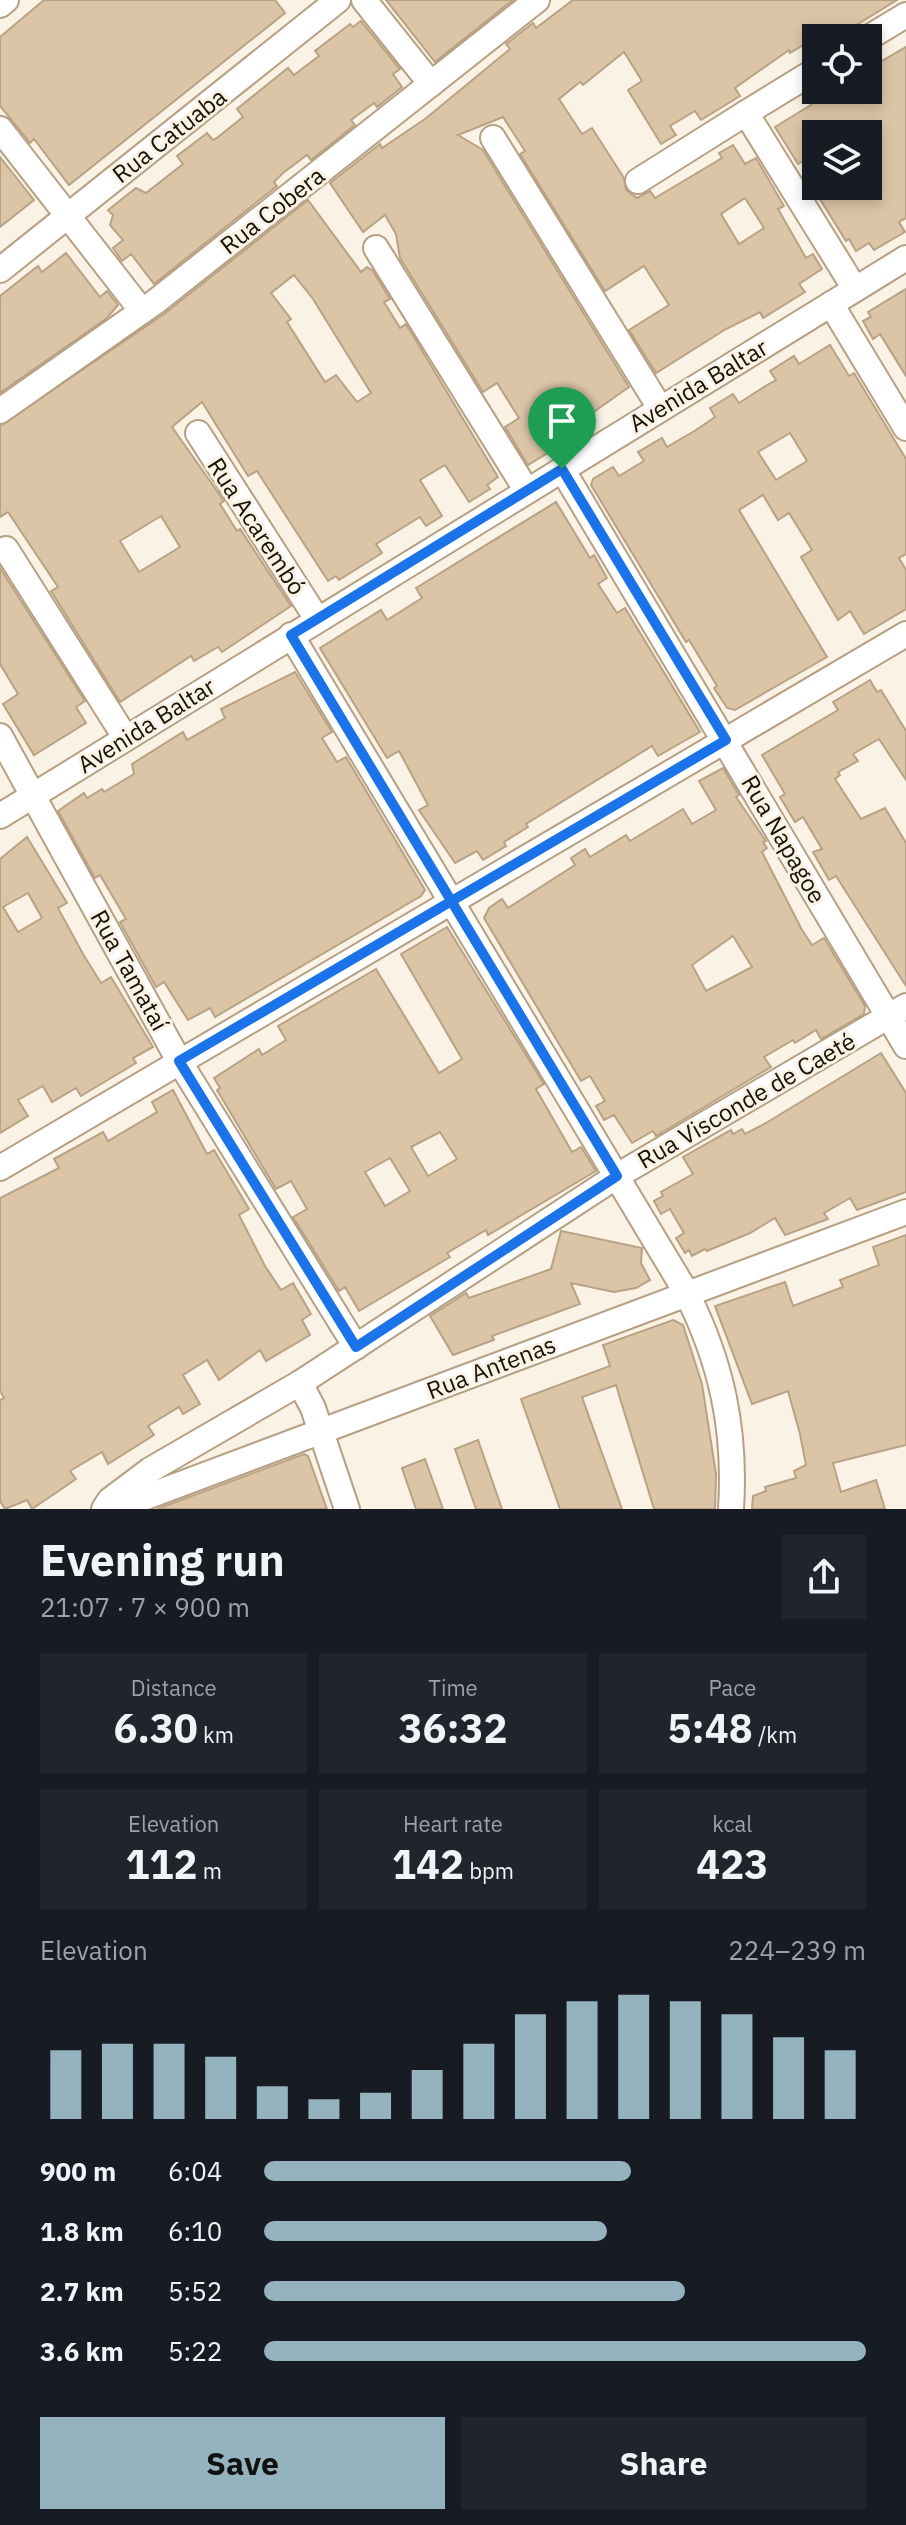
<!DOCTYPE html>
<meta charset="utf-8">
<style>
body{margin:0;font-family:"IBM Plex Sans",sans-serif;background:#20242c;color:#f1f3f6;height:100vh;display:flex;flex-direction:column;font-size:30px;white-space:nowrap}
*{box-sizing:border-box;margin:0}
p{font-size:26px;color:#9ea1a6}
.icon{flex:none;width:44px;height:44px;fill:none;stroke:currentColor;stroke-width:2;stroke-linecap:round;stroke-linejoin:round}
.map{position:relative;height:1509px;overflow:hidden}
.details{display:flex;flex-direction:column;background:#171b24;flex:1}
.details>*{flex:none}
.tools{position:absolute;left:802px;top:24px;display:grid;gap:16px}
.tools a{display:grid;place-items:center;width:80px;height:80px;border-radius:0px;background:#171b24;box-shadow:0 4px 12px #0003;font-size:40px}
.pin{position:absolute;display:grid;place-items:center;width:68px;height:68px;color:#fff;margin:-82px -34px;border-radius:50% 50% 50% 0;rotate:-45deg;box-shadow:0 0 8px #0007}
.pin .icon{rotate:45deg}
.round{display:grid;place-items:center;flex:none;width:84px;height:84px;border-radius:0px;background:#20242c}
.head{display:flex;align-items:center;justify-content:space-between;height:136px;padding:0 40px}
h1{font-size:44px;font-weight:700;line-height:60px}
.figures{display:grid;grid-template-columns:repeat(3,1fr);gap:12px;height:136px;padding:8px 40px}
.figures div{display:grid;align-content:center;border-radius:0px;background:#20242c;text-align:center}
.figures b{font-size:40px;font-weight:700}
.figures small{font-size:22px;font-weight:400}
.figures p{font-size:22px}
.chart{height:224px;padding:16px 40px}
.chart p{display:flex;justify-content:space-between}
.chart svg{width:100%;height:144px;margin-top:8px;stroke:#95b3be;stroke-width:6}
.primary-button{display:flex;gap:16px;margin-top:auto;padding:16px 40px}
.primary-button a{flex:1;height:92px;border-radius:0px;background:#95b3be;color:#111;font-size:32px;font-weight:700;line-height:92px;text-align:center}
.primary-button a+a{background:#20242c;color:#f1f3f6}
ul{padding:0 40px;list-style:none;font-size:26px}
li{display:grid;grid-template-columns:128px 96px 1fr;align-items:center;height:60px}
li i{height:20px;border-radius:10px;background:#95b3be}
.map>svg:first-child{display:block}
</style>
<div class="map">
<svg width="906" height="1509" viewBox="0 0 906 1509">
<rect width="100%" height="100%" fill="#fbf2e6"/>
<!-- building -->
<g fill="#dcc5a7" stroke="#b8a285" stroke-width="2" fill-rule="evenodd">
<polygon points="44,0 275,0 285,13 69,185 34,139 30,143 0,106 0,37"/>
<polygon points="386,0 513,0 435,62"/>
<path d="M573,0H897L837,37L831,28L790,53L789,50L735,88L740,96L701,120L695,111L670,126L676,135L661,144L628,90L642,81L624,52L583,85L580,82L559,99L582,134L592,128L624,178L626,190L637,198L650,191L655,198L722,158L719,153L733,145L745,164L756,158L784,206L778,209L806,258L813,254L822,269L799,284L805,292L763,318L760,312L726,329L656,373L629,330L669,305L644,266L605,291L520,154L525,151L503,117L458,135L483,150L629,387L581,421L586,429L528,465L505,427L519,418L497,383L483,392L400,258L396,234L385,215L363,232L330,183L380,144L382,148L425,119L510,49L506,44L533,23L536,28ZM745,198L764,228L739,244L721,214Z"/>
<polygon points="361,21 400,69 393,74 402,87 377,107 374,103 351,120 355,125 311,160 307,155 283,173 274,182 277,186 154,284 131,254 122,261 113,248 123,240 110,225 113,215 108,210 136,188 146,193 183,164 177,156 207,133 213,140 218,137 243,117 237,109 258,92 288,68 294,75 319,56 315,51 350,24 353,27"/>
<polygon points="906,47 906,218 899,222 905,232 874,250 869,243 856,251 849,239 846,241 815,191 823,186 868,186 868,134 816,134 816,180 803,161 798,164 775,127 827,95 824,90 868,90 868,69"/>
<polygon points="0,157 34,200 0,227"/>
<path d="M308,200L361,272L367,267L373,271L390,299L384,302L400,328L406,324L498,477L487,485L490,489L469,502L445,465L420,480L442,516L426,526L420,517L376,544L382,553L339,580L336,576L328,581L257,471L248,476L202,402L172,427L224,501L220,504L237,531L240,529L291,606L222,652L218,647L194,661L191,656L120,702L51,591L58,587L8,512L0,517V426L164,314ZM294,275L313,299L371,393L357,402L336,375L325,382L287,322L291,319L271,293ZM161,516L180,547L139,572L120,541Z"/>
<polygon points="66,253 100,297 107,291 118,305 107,318 0,393 0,296 38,266 42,272"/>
<polygon points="906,289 906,376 880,334 873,339 863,321 871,317 868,312"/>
<path d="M830,345L849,376L854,373L906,459V554L899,558L906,570V609L864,634L850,611L838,620L801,557L812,550L789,513L778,520L763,495L739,510L827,657L735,710L727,708L714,688L717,686L689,640L686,642L591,485L593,479L613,467L619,476L644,461L638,452L662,438L667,447L696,430L715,417L710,408L733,394L739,403L767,385L776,380L770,371L794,356L799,364ZM790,433L807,461L776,480L758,452Z"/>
<polygon points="556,502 590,558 594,555 607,578 598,584 617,613 625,608 700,732 658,756 652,746 526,824 528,827 504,842 506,846 483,860 477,851 455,863 419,810 428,805 399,751 387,758 320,648 381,610 387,620 422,598 416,588"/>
<polygon points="0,568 85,701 76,707 86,723 34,755 3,704 18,694 0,664"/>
<polygon points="295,672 332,732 322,738 337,762 346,757 425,890 421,896 215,1017 210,1008 188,1020 164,982 156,987 120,922 126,919 100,875 95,878 58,811 84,793 87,798 102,789 104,792 134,774 132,764 183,732 187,740 225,718 221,709"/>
<polygon points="870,680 877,692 881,690 906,731 906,780 879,739 853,754 858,761 838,772 840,775 835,779 861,819 885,808 906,843 906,986 836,876 829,880 813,852 822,849 803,817 795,822 780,797 785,794 762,755 838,710 833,702"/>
<path d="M723,768L739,795L736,797L766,841L763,842L767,848L762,852L802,930L812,945L824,938L865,1006L864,1014L821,1039L816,1030L795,1043L793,1040L764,1057L771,1067L656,1136L653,1131L632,1143L614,1115L604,1120L596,1106L605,1101L590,1076L581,1081L484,918L489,908L502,899L508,908L575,865L571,858L585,849L590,857L626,835L630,841L683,809L692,824L716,810L699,781ZM733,936L752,967L706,991L692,965Z"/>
<path d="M27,837L67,903L58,908L83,954L101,983L111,977L153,1047L133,1058L136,1063L81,1096L76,1088L52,1102L43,1086L18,1100L28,1116L0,1133V859ZM28,893L42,918L18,932L3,907Z"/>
<path d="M447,927L544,1084L536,1089L572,1152L581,1147L596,1171L488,1235L486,1230L447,1253L450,1257L359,1311L345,1287L339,1291L293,1217L307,1209L291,1181L276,1189L217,1090L220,1088L214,1078L259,1049L262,1055L286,1040L278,1026L376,969L439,1073L462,1059L401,954ZM440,1132L457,1159L428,1176L411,1147ZM390,1158L410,1191L385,1206L365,1172Z"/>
<polygon points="881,1053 906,1093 906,1192 857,1210 850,1198 824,1213 828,1219 785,1235 775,1218 750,1233 707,1251 705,1249 692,1256 689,1250 685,1253 676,1238 684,1233 670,1209 661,1214 654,1201 663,1196 661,1192 693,1174 683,1157 731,1130 733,1134 742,1129 745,1134 766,1123"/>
<polygon points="173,1090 207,1154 214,1150 249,1209 239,1215 265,1266 281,1290 293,1283 311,1314 302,1320 310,1335 266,1361 260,1350 219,1380 207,1360 183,1375 200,1404 183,1414 179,1407 148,1426 154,1435 108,1464 102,1452 70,1471 76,1479 32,1509 27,1500 5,1509 0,1501 0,1400 4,1398 0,1391 0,1198 59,1168 54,1159 103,1132 108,1141 157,1112 152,1102"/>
<polygon points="561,1231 642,1248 641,1263 650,1280 636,1288 614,1292 571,1283 580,1304 492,1336 494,1340 453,1355 430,1316 466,1293 469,1298 551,1269"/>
<polygon points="906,1235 906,1445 833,1463 841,1492 876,1480 885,1509 752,1509 753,1496 766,1491 765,1487 796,1478 794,1471 806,1465 800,1434 788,1391 752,1404 715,1306 785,1282 793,1306 843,1287 840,1280 879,1265 873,1247"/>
<polygon points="673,1320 683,1325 702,1384 716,1474 715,1509 654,1509 616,1385 582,1397 622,1509 560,1509 521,1399 610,1366 603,1345"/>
<polygon points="478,1440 502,1509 476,1509 455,1449"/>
<polygon points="304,1454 308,1456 327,1509 157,1509"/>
<polygon points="425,1459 443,1509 416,1509 402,1468"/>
</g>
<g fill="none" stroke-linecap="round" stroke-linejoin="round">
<defs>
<g id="minor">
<polyline points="364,0 431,84"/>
<polyline points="0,5 6,0"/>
<polyline points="868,38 906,15"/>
<polyline points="816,70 746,113 855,289"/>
<polyline points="0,129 142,311"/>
<polyline points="493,138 660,408"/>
<polyline points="638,181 746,113"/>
<polyline points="376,248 527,491"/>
<polyline points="0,270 338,0"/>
<polyline points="831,304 906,428"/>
<polyline points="0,411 155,302 537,0"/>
<polyline points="198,433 317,619"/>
<polyline points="562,469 906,1046"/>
<polyline points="6,549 125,737"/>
<path d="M291,635L686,1292C722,1363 736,1430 731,1509"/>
<polyline points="0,736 179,1061 356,1347"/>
<polyline points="0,816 906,258"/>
<polyline points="0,1168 906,634"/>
<polyline points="300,1383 313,1408 347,1509"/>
<polyline points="104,1509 110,1500 150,1470 300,1383 617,1176 906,1006"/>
<polyline points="114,1509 906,1212"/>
</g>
</defs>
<!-- minor casing -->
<use href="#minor" stroke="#b6a083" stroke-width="28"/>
<!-- minor -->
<use href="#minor" stroke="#fff" stroke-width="24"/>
</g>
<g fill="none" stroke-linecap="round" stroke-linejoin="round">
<defs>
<polyline id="route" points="562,469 291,635 617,1176 356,1347 179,1061 726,740 562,469"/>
</defs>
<!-- route casing -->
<use href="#route" stroke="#fff" stroke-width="16"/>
<!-- route -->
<use href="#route" stroke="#1a73e8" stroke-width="10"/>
</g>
<g text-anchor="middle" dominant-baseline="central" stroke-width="6" stroke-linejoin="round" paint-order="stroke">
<!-- street labels -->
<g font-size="24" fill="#181106" stroke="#fbf2e6">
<text transform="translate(169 135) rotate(-38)">Rua Catuaba</text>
<text transform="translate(272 210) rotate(-38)">Rua Cobera</text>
<text transform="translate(698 385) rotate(-31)">Avenida Baltar</text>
<text transform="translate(257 526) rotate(57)">Rua Acarembó</text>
<text transform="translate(146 725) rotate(-32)">Avenida Baltar</text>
<text transform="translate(784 839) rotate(60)">Rua Napagoe</text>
<text transform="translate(130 970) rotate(61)">Rua Tamataí</text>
<text transform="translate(746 1100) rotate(-30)">Rua Visconde de Caeté</text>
<text transform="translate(491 1367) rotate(-21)">Rua Antenas</text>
</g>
</g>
</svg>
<div class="tools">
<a><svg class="icon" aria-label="locate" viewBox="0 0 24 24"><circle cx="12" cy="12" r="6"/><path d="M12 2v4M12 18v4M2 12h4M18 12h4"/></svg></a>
<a><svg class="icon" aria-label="layers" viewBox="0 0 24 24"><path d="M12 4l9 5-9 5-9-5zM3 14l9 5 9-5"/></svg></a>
</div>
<div class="pin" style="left:562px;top:469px;background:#1e9e55"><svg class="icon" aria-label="arrive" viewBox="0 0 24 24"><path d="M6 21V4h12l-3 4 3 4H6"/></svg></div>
</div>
<section class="details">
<div class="head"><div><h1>Evening run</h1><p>21:07 · 7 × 900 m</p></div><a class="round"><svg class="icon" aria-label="share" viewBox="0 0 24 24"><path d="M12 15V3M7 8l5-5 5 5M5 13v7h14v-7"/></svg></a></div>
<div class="figures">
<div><p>Distance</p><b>6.30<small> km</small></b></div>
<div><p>Time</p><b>36:32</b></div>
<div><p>Pace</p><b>5:48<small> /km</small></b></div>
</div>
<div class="figures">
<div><p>Elevation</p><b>112<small> m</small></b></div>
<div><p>Heart rate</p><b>142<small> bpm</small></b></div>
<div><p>kcal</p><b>423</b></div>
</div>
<div class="chart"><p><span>Elevation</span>224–239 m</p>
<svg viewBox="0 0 160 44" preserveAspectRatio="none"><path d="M5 44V23M15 44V21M25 44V21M35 44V25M45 44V34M55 44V38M65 44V36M75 44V29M85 44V21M95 44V12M105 44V8M115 44V6M125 44V8M135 44V12M145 44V19M155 44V23"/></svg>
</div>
<ul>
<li><b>900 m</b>6:04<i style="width:61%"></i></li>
<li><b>1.8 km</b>6:10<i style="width:57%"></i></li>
<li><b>2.7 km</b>5:52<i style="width:70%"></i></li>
<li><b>3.6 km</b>5:22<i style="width:100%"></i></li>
</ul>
<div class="primary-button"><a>Save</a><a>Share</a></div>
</section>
